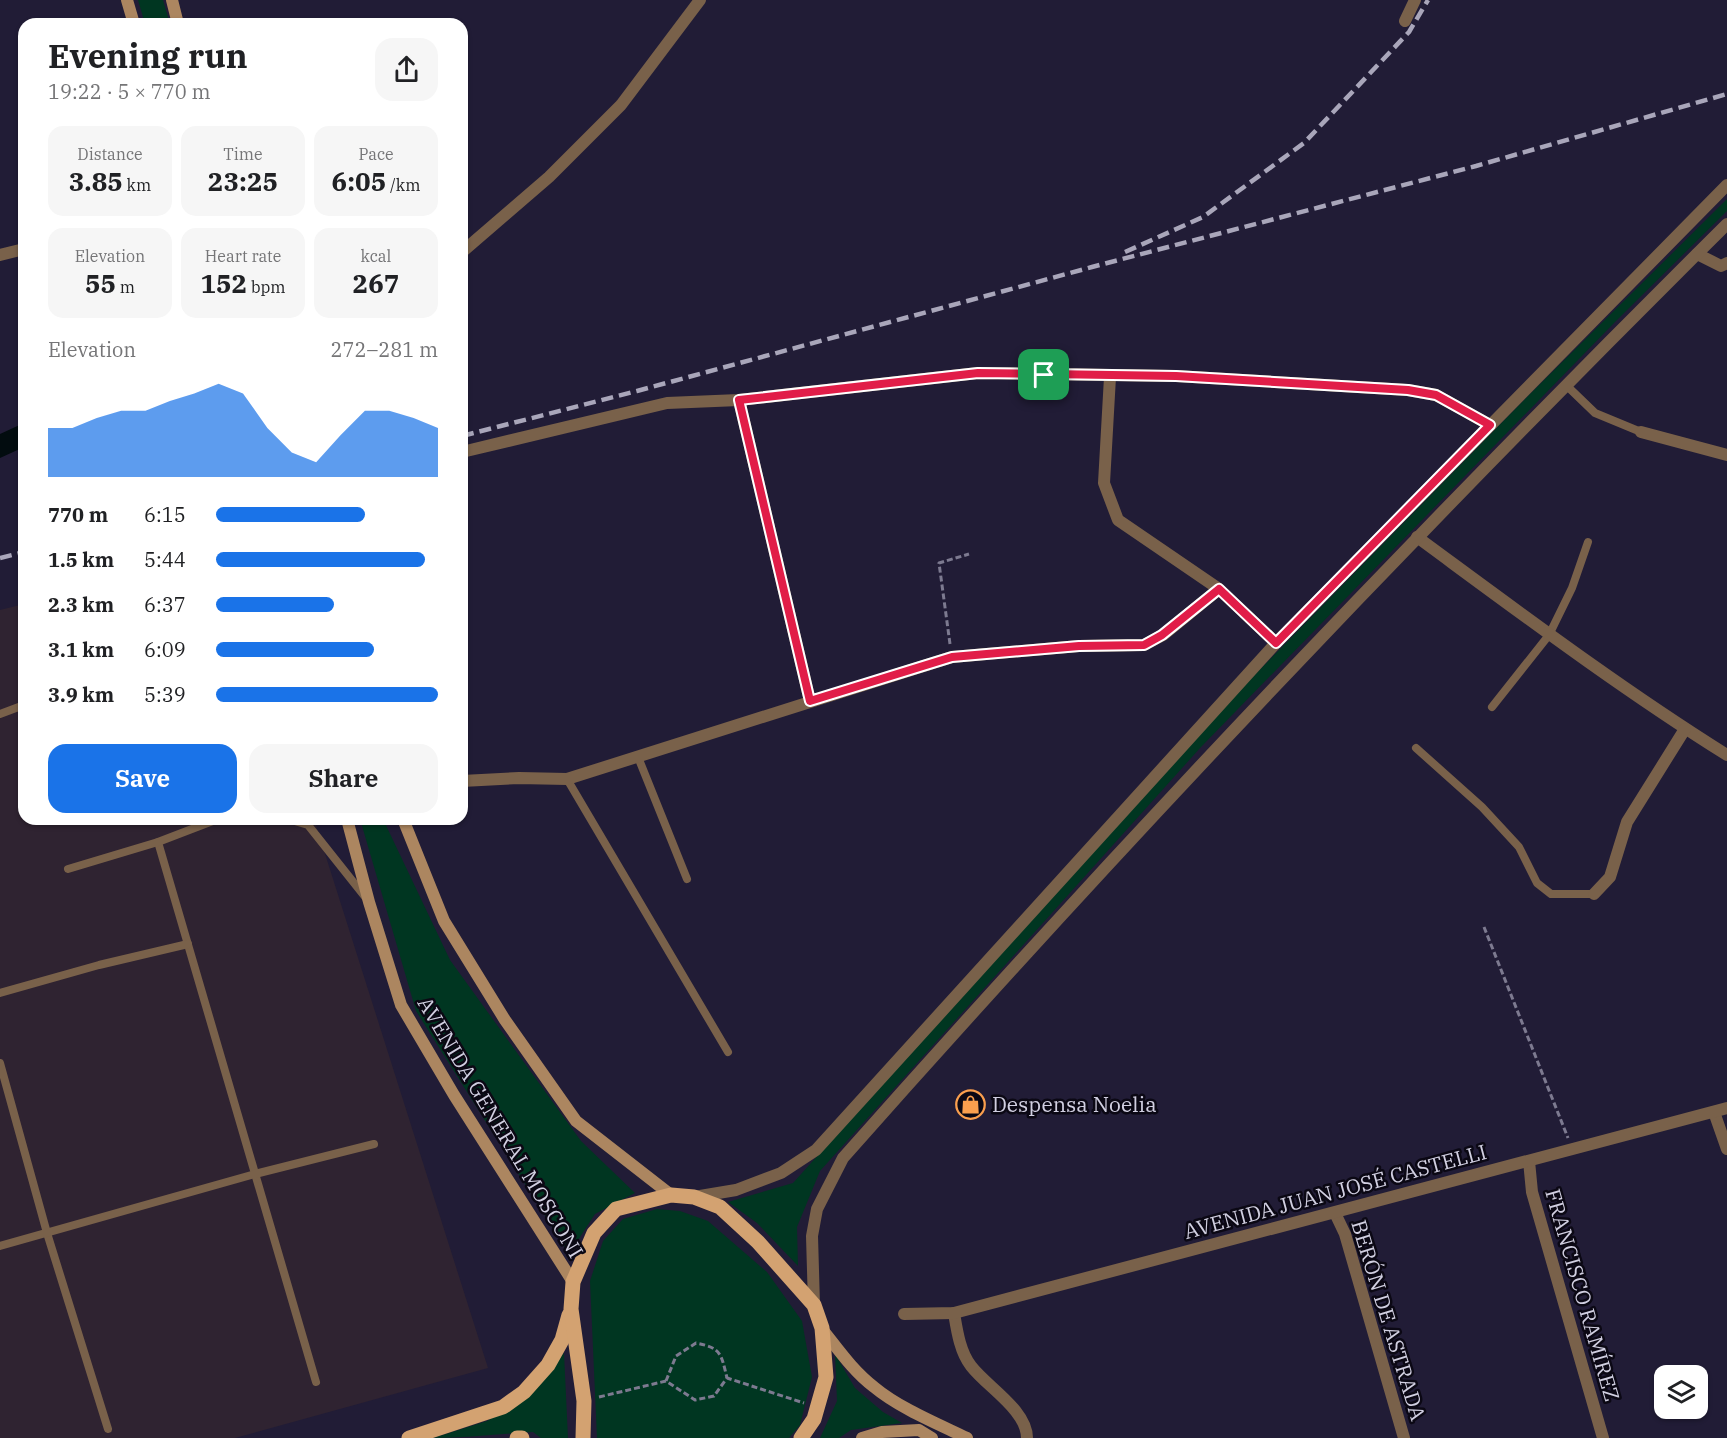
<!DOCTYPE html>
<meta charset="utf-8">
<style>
body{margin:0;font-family:"IBM Plex Serif",serif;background:#f6f6f6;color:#202124;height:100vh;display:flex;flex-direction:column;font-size:22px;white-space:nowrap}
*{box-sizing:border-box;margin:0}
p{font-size:20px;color:#757577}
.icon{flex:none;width:33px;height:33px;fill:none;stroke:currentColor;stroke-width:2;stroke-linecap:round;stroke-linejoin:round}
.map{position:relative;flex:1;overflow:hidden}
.side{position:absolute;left:18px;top:18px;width:450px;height:807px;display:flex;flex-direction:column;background:#fff;border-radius:18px;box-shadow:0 2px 4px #0004}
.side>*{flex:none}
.buttons{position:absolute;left:1654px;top:1365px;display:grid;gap:12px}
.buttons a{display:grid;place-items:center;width:54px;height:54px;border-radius:12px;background:#fff;box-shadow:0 2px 4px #0004;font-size:30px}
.pin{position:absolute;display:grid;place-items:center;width:51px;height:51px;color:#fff;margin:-26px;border-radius:12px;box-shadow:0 3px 9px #0006}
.round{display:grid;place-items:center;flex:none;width:63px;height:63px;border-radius:18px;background:#f6f6f6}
.overview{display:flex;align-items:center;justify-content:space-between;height:102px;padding:0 30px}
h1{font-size:33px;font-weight:700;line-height:45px}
.stats{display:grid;grid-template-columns:repeat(3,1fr);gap:9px;height:102px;padding:6px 30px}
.stats div{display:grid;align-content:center;border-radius:15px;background:#f6f6f6;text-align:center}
.stats b{font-size:26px;font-weight:700}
.stats small{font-size:16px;font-weight:400}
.stats p{font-size:16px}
.chart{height:168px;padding:12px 30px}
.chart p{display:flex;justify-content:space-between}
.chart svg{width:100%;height:108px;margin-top:6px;fill:#1a73e8;opacity:.7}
.primary-button{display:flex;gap:12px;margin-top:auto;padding:12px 30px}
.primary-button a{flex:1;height:69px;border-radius:18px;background:#1a73e8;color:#fff;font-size:24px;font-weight:700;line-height:69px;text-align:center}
.primary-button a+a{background:#f6f6f6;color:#202124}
ul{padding:0 30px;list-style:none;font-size:20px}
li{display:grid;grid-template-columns:96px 72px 1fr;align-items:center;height:45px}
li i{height:15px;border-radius:8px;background:#1a73e8}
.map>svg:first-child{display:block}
</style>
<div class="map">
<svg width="1727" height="1438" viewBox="0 0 1727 1438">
<rect width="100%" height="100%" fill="#211c36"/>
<!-- industrial -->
<polygon fill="#2f2331" points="24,604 24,819 314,819 488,1368 235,1438 0,1438 0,610"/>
<!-- green -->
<g fill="#003621">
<polygon points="138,0 163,0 170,24 145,24"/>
<polygon points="1727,199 1727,211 1615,322 1201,747 820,1171 797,1227 798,1266 757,1223 728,1202 793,1183 1190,741 1530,394"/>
<polygon points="360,819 383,819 450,960 581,1141 635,1193 595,1214 569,1254 416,1011"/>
<polygon points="657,1209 680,1211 708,1221 767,1272 802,1321 812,1377 800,1425 789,1438 597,1438 590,1281 603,1241 623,1219"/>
<path d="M564,1353L568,1438H541L533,1432C499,1434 467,1438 433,1438L487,1421L533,1392Z"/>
<polygon points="835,1354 855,1388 883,1412 902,1423 851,1430 839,1438 820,1438 837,1401"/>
</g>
<!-- water -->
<polygon fill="#020c0f" points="24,423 24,447 0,458 0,434"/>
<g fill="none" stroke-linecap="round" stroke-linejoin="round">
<!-- path -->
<g stroke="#7d7a90" stroke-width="3" stroke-dasharray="6 3" stroke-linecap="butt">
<polyline points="950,644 939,563 969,554"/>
<polyline points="1484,927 1568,1138"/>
<path d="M666,1381L676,1356L696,1343C721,1348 721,1353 727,1378"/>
<polyline points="599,1397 666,1381 695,1400 714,1396 727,1378 804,1403"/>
</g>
<!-- service -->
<g stroke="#79614a" stroke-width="8">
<polyline points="1567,386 1595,413 1641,432"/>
<polyline points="1492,707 1549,635 1572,588 1588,542"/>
<polyline points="0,714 24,705"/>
<polyline points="1416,748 1482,807 1519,847 1537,883 1551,894 1594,894"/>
<polyline points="638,757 687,879"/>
<polyline points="567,779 728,1052"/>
<polyline points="288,819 308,825 366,898"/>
<polyline points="158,842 316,1382"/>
<polyline points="68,869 158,842 218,819"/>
<polyline points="0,993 99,965 188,944"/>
<polyline points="0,1063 47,1233 108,1429"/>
<polyline points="0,1246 255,1174 374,1144"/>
</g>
<!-- minor -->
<g stroke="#79614a" stroke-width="12">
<polyline points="1405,21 1415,0"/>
<polyline points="462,252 549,177 621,105 700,0"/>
<polyline points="1697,254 1721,266 1727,263"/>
<polyline points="0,255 24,249"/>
<polyline points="1110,377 1104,483 1118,520 1219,589 1276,643"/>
<polyline points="739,400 810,701"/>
<polyline points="1641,432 1727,455"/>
<polyline points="462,452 667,403 739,400 978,373 1176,376 1408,390 1436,395 1490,425"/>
<path d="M1417,537C1519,612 1620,688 1727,755"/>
<polyline points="462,781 519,778 567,779 952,657 1079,646 1144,645 1163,635 1219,589"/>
<polyline points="1594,894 1610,877 1627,822 1685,729"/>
<polyline points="1714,1112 1727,1149"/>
<polyline points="1529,1161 1532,1192 1603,1438"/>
<polyline points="1335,1213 1345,1234 1404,1438"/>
<path d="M954,1313C957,1331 960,1352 971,1366C987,1387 1027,1410 1027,1438"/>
<polyline points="904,1314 954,1313 1727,1108"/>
</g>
<!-- tertiary -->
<g stroke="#79614a" stroke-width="12">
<polyline points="694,1197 736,1190 781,1173 816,1150 1276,643 1727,185"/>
<path d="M814,1305L812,1236L817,1209L843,1158C1127,837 1423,526 1727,224"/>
</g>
<!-- secondary -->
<g stroke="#ac8660" stroke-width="12">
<polyline points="127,0 134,24"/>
<polyline points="172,0 178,24"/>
<polyline points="347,819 369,902 401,1005 454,1095 573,1282"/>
<polyline points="403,819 444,921 505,1020 576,1121 671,1195"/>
<path d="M822,1329C838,1349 853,1371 874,1387C899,1408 938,1424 967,1438"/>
<polyline points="862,1438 882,1432 919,1430 932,1438"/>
</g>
<!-- primary -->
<g stroke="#d3a271" stroke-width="15">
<polyline points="409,1438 503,1407 524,1392 548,1365 562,1340 569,1315"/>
<polyline points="517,1438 522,1438"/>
<polyline points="583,1438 584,1401 571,1309 573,1282 594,1233 616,1209 671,1195 694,1197 720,1207 758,1242 814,1305 822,1328 826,1377 814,1419 801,1438"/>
</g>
<!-- rail -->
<g stroke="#a9a6ba" stroke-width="4.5" stroke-dasharray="12 6" stroke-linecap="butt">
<polyline points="1125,252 1203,217 1304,143 1409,32 1428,0"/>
<polyline points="462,436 637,391 1092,267 1476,166 1727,94"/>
<polyline points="0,558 24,552"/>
</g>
</g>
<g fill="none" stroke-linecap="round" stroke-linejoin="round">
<defs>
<polygon id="route" points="978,373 1176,376 1408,390 1436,395 1490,425 1276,643 1219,589 1162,635 1144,645 1079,646 952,657 810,701 739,400"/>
</defs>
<!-- route casing -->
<use href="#route" stroke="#fff" stroke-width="12"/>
<!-- route -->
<use href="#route" stroke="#e11d48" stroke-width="8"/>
</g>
<!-- icons -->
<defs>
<symbol id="shop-ring" viewBox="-11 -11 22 22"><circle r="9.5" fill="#0b0814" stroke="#fa9f4e" stroke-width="1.5"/><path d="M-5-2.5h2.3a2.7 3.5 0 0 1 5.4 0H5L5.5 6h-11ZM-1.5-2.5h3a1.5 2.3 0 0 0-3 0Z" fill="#fa9f4e"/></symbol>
</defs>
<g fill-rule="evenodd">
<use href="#shop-ring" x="954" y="1088" width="33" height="33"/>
</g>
<g text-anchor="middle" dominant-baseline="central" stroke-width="5" stroke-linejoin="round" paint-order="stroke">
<!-- poi labels -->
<g font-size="21" fill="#d1cfe1" stroke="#0b0814" text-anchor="start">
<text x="992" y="1104">Despensa Noelia</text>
</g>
<!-- street labels -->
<g font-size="21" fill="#d1cfe1" stroke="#0b0814">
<text transform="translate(501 1127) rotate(59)">AVENIDA GENERAL MOSCONI</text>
<text transform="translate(1335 1191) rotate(-15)">AVENIDA JUAN JOSÉ CASTELLI</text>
<text transform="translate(1583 1295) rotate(74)">FRANCISCO RAMÍREZ</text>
<text transform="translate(1389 1320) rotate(73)">BERÓN DE ASTRADA</text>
</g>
</g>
</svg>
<div class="buttons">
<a><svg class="icon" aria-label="layers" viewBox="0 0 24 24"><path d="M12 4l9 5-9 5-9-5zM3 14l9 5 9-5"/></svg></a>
</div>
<div class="pin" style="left:1044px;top:375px;background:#1e9e55"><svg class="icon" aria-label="arrive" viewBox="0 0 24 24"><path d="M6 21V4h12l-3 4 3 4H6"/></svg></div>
<section class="side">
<div class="overview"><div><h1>Evening run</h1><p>19:22 · 5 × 770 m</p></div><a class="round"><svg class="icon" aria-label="share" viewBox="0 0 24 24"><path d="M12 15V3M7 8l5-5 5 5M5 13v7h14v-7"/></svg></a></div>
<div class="stats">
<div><p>Distance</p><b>3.85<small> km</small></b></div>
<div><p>Time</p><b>23:25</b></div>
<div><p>Pace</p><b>6:05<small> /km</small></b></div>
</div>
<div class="stats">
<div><p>Elevation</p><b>55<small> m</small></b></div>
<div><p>Heart rate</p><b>152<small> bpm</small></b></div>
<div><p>kcal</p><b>267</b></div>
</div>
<div class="chart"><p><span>Elevation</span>272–281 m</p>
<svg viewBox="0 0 160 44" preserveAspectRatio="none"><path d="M0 44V24L10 24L20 20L30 17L40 17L50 13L60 10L70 6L80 10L90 24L100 34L110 38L120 27L130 17L140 17L150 20L160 24V44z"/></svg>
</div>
<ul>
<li><b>770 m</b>6:15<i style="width:67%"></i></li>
<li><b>1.5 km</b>5:44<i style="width:94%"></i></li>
<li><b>2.3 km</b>6:37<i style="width:53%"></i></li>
<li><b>3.1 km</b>6:09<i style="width:71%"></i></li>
<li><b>3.9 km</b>5:39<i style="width:100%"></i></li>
</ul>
<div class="primary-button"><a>Save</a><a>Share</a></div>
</section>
</div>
